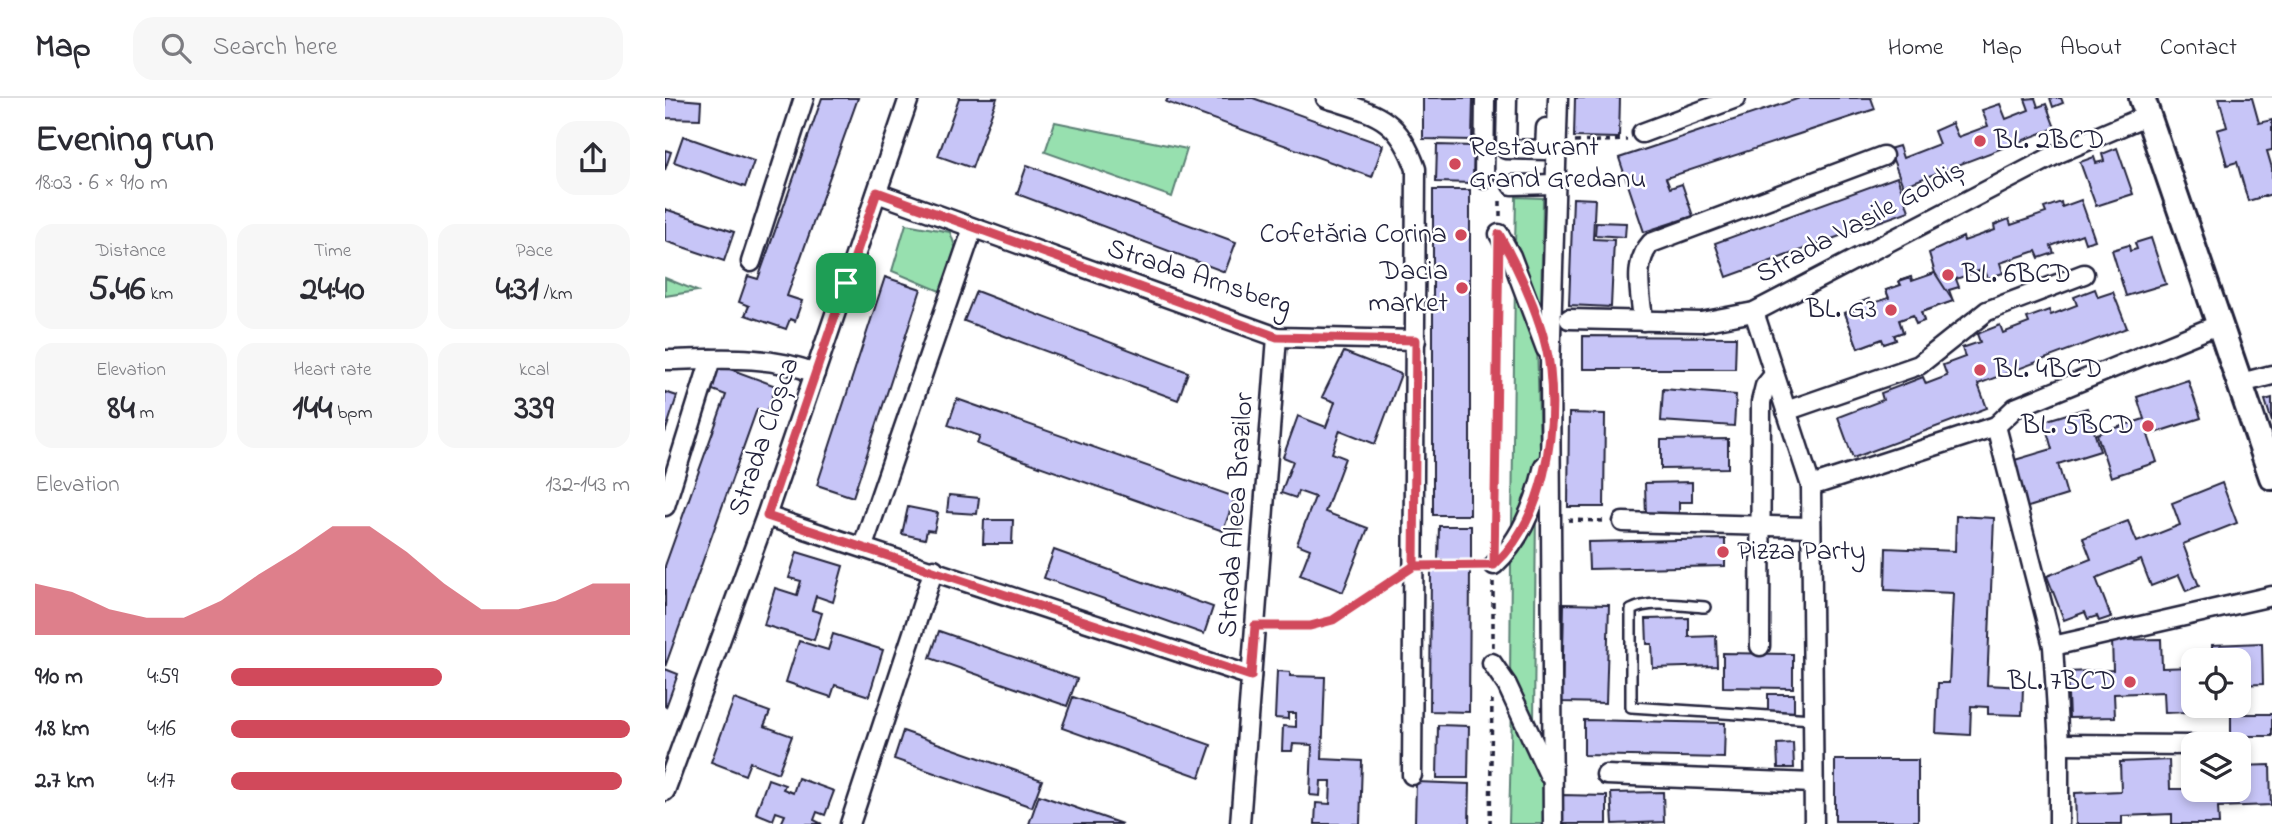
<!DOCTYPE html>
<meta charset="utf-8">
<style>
body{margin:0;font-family:"Indie Flower",sans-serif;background:#f7f7f7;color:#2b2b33;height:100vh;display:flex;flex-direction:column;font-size:26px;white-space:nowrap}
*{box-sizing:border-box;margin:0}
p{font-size:23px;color:#7c7c81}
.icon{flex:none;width:38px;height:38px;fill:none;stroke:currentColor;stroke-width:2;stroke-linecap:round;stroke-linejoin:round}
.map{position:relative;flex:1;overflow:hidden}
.sheet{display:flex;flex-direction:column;background:#fff;width:665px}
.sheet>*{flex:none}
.tools{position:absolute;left:1516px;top:550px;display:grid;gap:14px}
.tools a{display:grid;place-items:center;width:70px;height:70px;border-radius:14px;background:#fff;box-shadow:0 4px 10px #0003;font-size:35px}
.pin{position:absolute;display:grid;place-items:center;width:60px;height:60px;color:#fff;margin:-30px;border-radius:14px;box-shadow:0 4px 10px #0006}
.round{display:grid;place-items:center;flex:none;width:74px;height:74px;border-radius:21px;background:#f7f7f7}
.head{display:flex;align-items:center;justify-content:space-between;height:119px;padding:0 35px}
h1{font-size:38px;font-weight:700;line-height:52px}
.metrics{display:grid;grid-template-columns:repeat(3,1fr);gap:10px;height:119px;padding:7px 35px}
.metrics div{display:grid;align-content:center;border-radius:18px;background:#f7f7f7;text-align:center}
.metrics b{font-size:35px;font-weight:700}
.metrics small{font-size:19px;font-weight:400}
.metrics p{font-size:19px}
.chart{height:196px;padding:14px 35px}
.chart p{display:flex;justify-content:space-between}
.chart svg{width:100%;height:126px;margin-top:7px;fill:#d1495b;opacity:.7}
ul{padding:0 35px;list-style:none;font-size:23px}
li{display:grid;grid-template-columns:112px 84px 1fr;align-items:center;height:52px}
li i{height:18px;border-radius:9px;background:#d1495b}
header{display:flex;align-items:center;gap:42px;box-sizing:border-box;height:98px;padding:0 35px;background:#fff;border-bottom:2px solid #e1e1e2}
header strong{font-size:33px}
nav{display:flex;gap:38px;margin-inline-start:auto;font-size:24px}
.search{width:490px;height:63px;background:#f7f7f7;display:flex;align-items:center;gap:18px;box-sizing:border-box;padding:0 24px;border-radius:21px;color:#7c7c81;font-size:26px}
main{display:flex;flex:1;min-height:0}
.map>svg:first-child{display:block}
</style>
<header>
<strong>Map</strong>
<div class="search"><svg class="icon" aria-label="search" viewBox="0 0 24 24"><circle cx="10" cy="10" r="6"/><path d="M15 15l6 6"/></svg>Search here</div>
<nav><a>Home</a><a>Map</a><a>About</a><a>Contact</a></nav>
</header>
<main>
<section class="sheet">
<div class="head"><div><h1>Evening run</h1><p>18:03 · 6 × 910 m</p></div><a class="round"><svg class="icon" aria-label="share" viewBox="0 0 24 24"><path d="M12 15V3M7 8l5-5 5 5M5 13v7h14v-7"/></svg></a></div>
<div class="metrics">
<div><p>Distance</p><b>5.46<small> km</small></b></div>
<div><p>Time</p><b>24:40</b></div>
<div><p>Pace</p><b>4:31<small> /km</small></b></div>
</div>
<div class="metrics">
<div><p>Elevation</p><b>84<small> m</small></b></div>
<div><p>Heart rate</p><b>144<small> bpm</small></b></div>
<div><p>kcal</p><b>339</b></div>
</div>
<div class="chart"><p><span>Elevation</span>132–143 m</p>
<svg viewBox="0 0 160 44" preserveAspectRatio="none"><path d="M0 44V26L10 29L20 35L30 38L40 38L50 32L60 23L70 15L80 6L90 6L100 15L110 26L120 35L130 35L140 32L150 26L160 26V44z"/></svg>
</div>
<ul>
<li><b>910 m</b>4:59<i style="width:53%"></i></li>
<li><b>1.8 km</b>4:16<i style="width:100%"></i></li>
<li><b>2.7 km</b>4:17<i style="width:98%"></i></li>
</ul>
</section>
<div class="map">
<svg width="1607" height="726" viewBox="0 0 1607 726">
<rect width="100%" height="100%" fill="#fff"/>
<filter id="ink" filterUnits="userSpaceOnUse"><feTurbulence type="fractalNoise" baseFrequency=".0143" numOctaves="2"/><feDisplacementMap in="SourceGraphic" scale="14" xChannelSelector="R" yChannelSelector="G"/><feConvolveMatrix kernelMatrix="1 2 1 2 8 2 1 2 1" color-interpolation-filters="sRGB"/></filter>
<g filter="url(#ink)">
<!-- green -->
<g fill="#97e0af" stroke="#5c8175" stroke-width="2">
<polygon points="390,24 522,51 507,99 380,54"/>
<polygon points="851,99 878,100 876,214 850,148"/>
<polygon points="241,126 285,134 299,174 294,201 227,173"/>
<polygon points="0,180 32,193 0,198"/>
<polygon points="850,180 872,244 875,355 869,383 847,428"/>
<polygon points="871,410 869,625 845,582 846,464"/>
<polygon points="847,608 881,683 881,726 844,726"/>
</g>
<!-- building -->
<g fill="#c7c5f7" stroke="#22223b" stroke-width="2">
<polygon points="0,0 36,3 35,21 0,20"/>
<polygon points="157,0 193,0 122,198 137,203 130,223 125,221 121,231 80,217 84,208 74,204 83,178 93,181"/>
<polygon points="294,0 332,0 307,70 273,58"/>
<polygon points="503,0 588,0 718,47 707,79 501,4"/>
<polygon points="758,0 808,0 807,42 758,41"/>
<polygon points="910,0 955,0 954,40 909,39"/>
<polygon points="1135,0 1206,0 1210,11 1001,80 1005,90 1017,86 1028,118 979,134 954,60"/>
<polygon points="1370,0 1373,9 1381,6 1390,30 1238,88 1224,51 1234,48 1238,60 1274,46 1269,33 1287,25 1293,39 1323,28 1317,12 1335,6 1341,21 1364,12 1360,1"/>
<polygon points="1385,0 1396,0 1398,5 1388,9"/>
<polygon points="1554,0 1587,0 1594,25 1607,22 1607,52 1602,53 1607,70 1607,96 1583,103 1572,64 1562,67 1552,32 1562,29"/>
<polygon points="18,38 89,63 80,89 9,64"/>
<polygon points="772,47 809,48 808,85 771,84"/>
<polygon points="1452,50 1468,96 1431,108 1415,64 1429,59 1431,65 1439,63 1437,56"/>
<polygon points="0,52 6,54 0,72"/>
<polygon points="362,67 571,144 560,174 352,96"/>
<polygon points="1232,79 1244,113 1062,179 1050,145"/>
<rect x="768" y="92" width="37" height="325"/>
<polygon points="908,100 930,101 928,141 949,142 946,209 904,207"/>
<polygon points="1416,102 1430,142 1420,145 1417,136 1386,148 1389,155 1374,160 1371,153 1335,165 1338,175 1323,180 1319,171 1291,181 1294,189 1284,192 1288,203 1256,214 1259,223 1251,226 1248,217 1234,222 1238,234 1229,237 1231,242 1219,246 1217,241 1193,250 1180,215 1196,210 1194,205 1204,201 1206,206 1224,200 1221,192 1236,187 1234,183 1246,179 1247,183 1270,175 1264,155 1298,139 1299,143 1330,132 1329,127 1344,121 1346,127 1381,115 1379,110 1396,104 1397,109"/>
<polygon points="0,111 69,134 59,163 0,143"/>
<polygon points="931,124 961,125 960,139 930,137"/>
<polygon points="1486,140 1501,186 1461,198 1447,152 1464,147 1465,153 1472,151 1470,145"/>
<polygon points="1270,175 1288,203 1256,214 1259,223 1251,226 1248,217 1234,222 1238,234 1229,237 1231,242 1219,246 1217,241 1193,250 1180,215 1196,210 1194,205 1204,201 1206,206 1224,200 1221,192 1236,187 1234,183 1246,179 1247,183"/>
<polygon points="220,179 256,191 188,399 152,387"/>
<polygon points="1430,191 1433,199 1448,194 1462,230 1313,286 1322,310 1188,360 1173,319 1218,302 1216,295 1258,279 1261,286 1282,278 1278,267 1300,259 1297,250 1315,244 1312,236 1335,227 1338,235 1364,225 1362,220 1384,212 1386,217 1412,207 1409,199"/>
<polygon points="311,193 523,274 513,302 299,223"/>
<polygon points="918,238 1071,239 1070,271 918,271"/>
<polygon points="679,254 736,276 710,346 675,332 667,355 680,360 660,414 703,430 678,494 635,477 645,451 632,446 650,399 633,393 631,400 616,395 628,363 618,359 633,318 661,329 670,304 657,299"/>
<polygon points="54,267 111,288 102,314 92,311 0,569 0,468 61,297 45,291"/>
<polygon points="1523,282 1536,320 1483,337 1492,364 1446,379 1432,336 1479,321 1472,299"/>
<polygon points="998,291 1071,297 1069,328 996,323"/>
<polygon points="0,294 12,298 0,335"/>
<polygon points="1607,300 1607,324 1600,302"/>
<polygon points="292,301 570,399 558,433 312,346 315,338 283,327"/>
<polygon points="1422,310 1435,353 1393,366 1402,397 1357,411 1343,364 1387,351 1379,323"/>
<polygon points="904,315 940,316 939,409 903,409"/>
<polygon points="1063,341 1063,370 996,371 996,342"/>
<polygon points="1027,384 1027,404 1014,404 1014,418 981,419 980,385"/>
<polygon points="1557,385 1572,425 1518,446 1534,488 1521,493 1514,477 1486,488 1476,462 1431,480 1446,519 1434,523 1432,518 1423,521 1420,514 1399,522 1382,478 1426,461 1418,440 1463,423 1472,444 1515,427 1507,405"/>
<polygon points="284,397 314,400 312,416 282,414"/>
<polygon points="243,409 273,415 269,433 262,432 260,441 237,436"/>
<polygon points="1291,418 1329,420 1322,587 1358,589 1357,617 1323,616 1323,609 1306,608 1305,637 1271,635 1273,585 1284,585 1288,495 1220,492 1221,450 1290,453"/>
<polygon points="319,422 348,422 347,446 318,446"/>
<polygon points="774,428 806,428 806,463 773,463"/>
<polygon points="1060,441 1060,468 924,471 923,444"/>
<polygon points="389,452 548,509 539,536 379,480"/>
<polygon points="132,454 178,468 168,504 151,498 147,512 157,515 149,542 99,527 110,490 132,497 136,483 124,480"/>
<polygon points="766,470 805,471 804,614 765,613"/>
<polygon points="899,506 944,507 941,605 897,604"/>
<polygon points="1024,520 1024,539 1051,538 1052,568 988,570 987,546 982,546 981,521"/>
<polygon points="274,533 412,581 402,608 265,560"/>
<polygon points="168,536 218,552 204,598 170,587 166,599 121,584 134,543 163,552"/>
<polygon points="1496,541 1497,570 1528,569 1528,607 1546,607 1546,613 1500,615 1499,594 1449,596 1450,619 1404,620 1402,574 1448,572 1447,542"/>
<polygon points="1597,545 1598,586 1573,587 1573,562 1547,562 1547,547"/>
<polygon points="1058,555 1128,556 1128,590 1058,589"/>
<polygon points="0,571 13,576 1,609 0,608"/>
<polygon points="612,573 625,574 625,578 660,579 657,661 697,663 695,726 650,726 651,705 665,706 666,683 656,683 655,698 645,697 647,647 628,646 627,653 617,653 618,628 631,629 631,615 623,615 623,621 610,620"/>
<rect x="1103" y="596" width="26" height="18"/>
<polygon points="408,599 546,647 535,679 397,630"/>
<polygon points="69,601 105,614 99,628 127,638 113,675 85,664 80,677 46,664"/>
<rect x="1566" y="616" width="41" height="22"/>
<polygon points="919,622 1060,625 1059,660 919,657"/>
<polygon points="773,627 804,628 803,680 772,680"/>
<polygon points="238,633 377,682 367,709 229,661"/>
<polygon points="1128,645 1129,670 1113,670 1112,646"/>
<rect x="1170" y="662" width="83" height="61"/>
<polygon points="1504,662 1505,691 1573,691 1573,668 1605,667 1606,707 1553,709 1554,726 1507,726 1507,716 1457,718 1457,726 1411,726 1410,695 1456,693 1455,664"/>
<polygon points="133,680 169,693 160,717 152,714 149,722 157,726 116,726 120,717 111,714 108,722 91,715 103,681 120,687 118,691 128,695"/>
<polygon points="751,684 805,686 804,726 750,725"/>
<polygon points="998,694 999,724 948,726 946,695"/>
<polygon points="374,697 457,726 364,726"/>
<polygon points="896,697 942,698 942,726 895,726"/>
</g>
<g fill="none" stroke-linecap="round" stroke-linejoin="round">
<defs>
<path id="lane" d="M1040,509C1019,508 985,501 966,512V609L1148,621"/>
<g id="street">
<path d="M661,0C710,16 733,18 751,71L747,677"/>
<polyline points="842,0 841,51 880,52 881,30"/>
<polyline points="977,35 1071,0"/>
<polyline points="819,81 820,0"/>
<polyline points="847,87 889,86"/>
<polyline points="212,95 612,239 751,242"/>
<polyline points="834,136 846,158 881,251"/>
<polyline points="86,164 139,0"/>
<polyline points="1089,214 1146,388 1149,726"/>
<polyline points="904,221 1036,224 1089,214 1394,55 1483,17"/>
<path d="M978,223C976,196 967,166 986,145L1218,58"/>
<path d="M0,262C52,261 101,256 150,275"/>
<polyline points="1576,285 1607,277"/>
<polyline points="1121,313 1254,267 1322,213 1419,176"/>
<polyline points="1331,328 1388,548 1394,646 1394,726"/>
<polyline points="1146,388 1331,328 1350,310 1555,226"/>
<polyline points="0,408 46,261"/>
<polyline points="101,418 586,578"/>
<polyline points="958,424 1146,429"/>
<polyline points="198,448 308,130"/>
<path d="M829,467C856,442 871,404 879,368"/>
<polyline points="1095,548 1096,304 1100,288 1109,277"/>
<polyline points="1388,548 1607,498"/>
<polyline points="827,565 842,587 884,677"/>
<polyline points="1394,646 1528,647"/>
<polyline points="941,677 1148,685"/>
<polyline points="0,693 101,418 244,0"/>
<polyline points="185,726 269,471"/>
<polyline points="575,726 612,239"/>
<polyline points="888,726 885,272 893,0"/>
</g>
<polyline id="secondary" points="1477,0 1607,379"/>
</defs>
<!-- lane casing -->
<use href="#lane" stroke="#22223b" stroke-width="14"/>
<!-- street casing -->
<use href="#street" stroke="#22223b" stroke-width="23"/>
<!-- secondary casing -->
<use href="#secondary" stroke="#22223b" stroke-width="30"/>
<!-- path -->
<g stroke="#22223b" stroke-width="3.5" stroke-dasharray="5 5" stroke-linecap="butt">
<polyline points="910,44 962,42"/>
<polyline points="835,118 835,102"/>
<polyline points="903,422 940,423"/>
<polyline points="829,437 834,182"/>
<polyline points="768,468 812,467"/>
<path d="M607,528C677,528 677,514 732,479"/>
<polyline points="828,549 828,483"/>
<polyline points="825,726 827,602"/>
</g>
<!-- lane -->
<use href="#lane" stroke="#fff" stroke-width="9"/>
<!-- street -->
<use href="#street" stroke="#fff" stroke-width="18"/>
<!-- secondary -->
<use href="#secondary" stroke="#fff" stroke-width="24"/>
</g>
</g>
<g fill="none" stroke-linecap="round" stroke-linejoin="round" filter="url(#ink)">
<defs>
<path id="route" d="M181,185L102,418L586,578L590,528H645L668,522L749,468L829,467C879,421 892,337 885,272C880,226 856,176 834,136L829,467L749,468L751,242L612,239L212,94L181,185"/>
</defs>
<!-- route casing -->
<use href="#route" stroke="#fff" stroke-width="14"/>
<!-- route -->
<use href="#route" stroke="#d1495b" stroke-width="9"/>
</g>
<!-- markers -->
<g fill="#d1495b" stroke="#fff" stroke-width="2.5">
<circle cx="1315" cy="43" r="7"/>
<circle cx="790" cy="66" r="7"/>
<circle cx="796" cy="137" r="7"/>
<circle cx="1283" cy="177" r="7"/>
<circle cx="797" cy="190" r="7"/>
<circle cx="1226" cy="212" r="7"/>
<circle cx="1315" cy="272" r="7"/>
<circle cx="1483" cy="328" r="7"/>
<circle cx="1058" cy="454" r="7"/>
<circle cx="1465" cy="584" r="7"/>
</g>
<g text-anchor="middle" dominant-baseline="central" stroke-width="5" stroke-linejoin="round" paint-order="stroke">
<!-- poi labels -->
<g font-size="28" fill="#22223b" stroke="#fff" text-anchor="start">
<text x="1329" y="43">BL. 2BCD</text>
<text x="804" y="50">Restaurant<tspan x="804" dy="32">Grand Gredanu</tspan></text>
<text x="782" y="137" text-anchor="end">Cofetăria Corina</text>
<text x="783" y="174" text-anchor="end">Dacia<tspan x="783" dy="32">market</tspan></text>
<text x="1297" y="177">BL. 6BCD</text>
<text x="1212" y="212" text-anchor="end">BL. G3</text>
<text x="1329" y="272">BL. 4BCD</text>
<text x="1469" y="328" text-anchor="end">BL. 5BCD</text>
<text x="1072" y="454">Pizza Party</text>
<text x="1451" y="584" text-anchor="end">BL. 7BCD</text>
</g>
<!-- street labels -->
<g font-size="28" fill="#22223b" stroke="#fff">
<text transform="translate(1196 125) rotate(-28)">Strada Vasile Goldiș</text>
<text transform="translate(534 180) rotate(18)">Strada Arnsberg</text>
<text transform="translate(100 339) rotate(-71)">Strada Cloșca</text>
<text transform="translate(572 417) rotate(-86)">Strada Aleea Brazilor</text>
</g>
</g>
</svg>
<div class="tools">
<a><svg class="icon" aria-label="locate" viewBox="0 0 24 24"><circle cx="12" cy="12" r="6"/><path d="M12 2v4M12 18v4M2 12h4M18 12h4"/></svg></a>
<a><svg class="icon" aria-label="layers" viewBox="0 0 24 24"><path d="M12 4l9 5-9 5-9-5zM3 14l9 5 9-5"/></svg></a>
</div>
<div class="pin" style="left:181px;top:185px;background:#1e9e55"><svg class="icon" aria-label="arrive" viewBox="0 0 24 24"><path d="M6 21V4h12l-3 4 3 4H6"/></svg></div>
</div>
</main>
